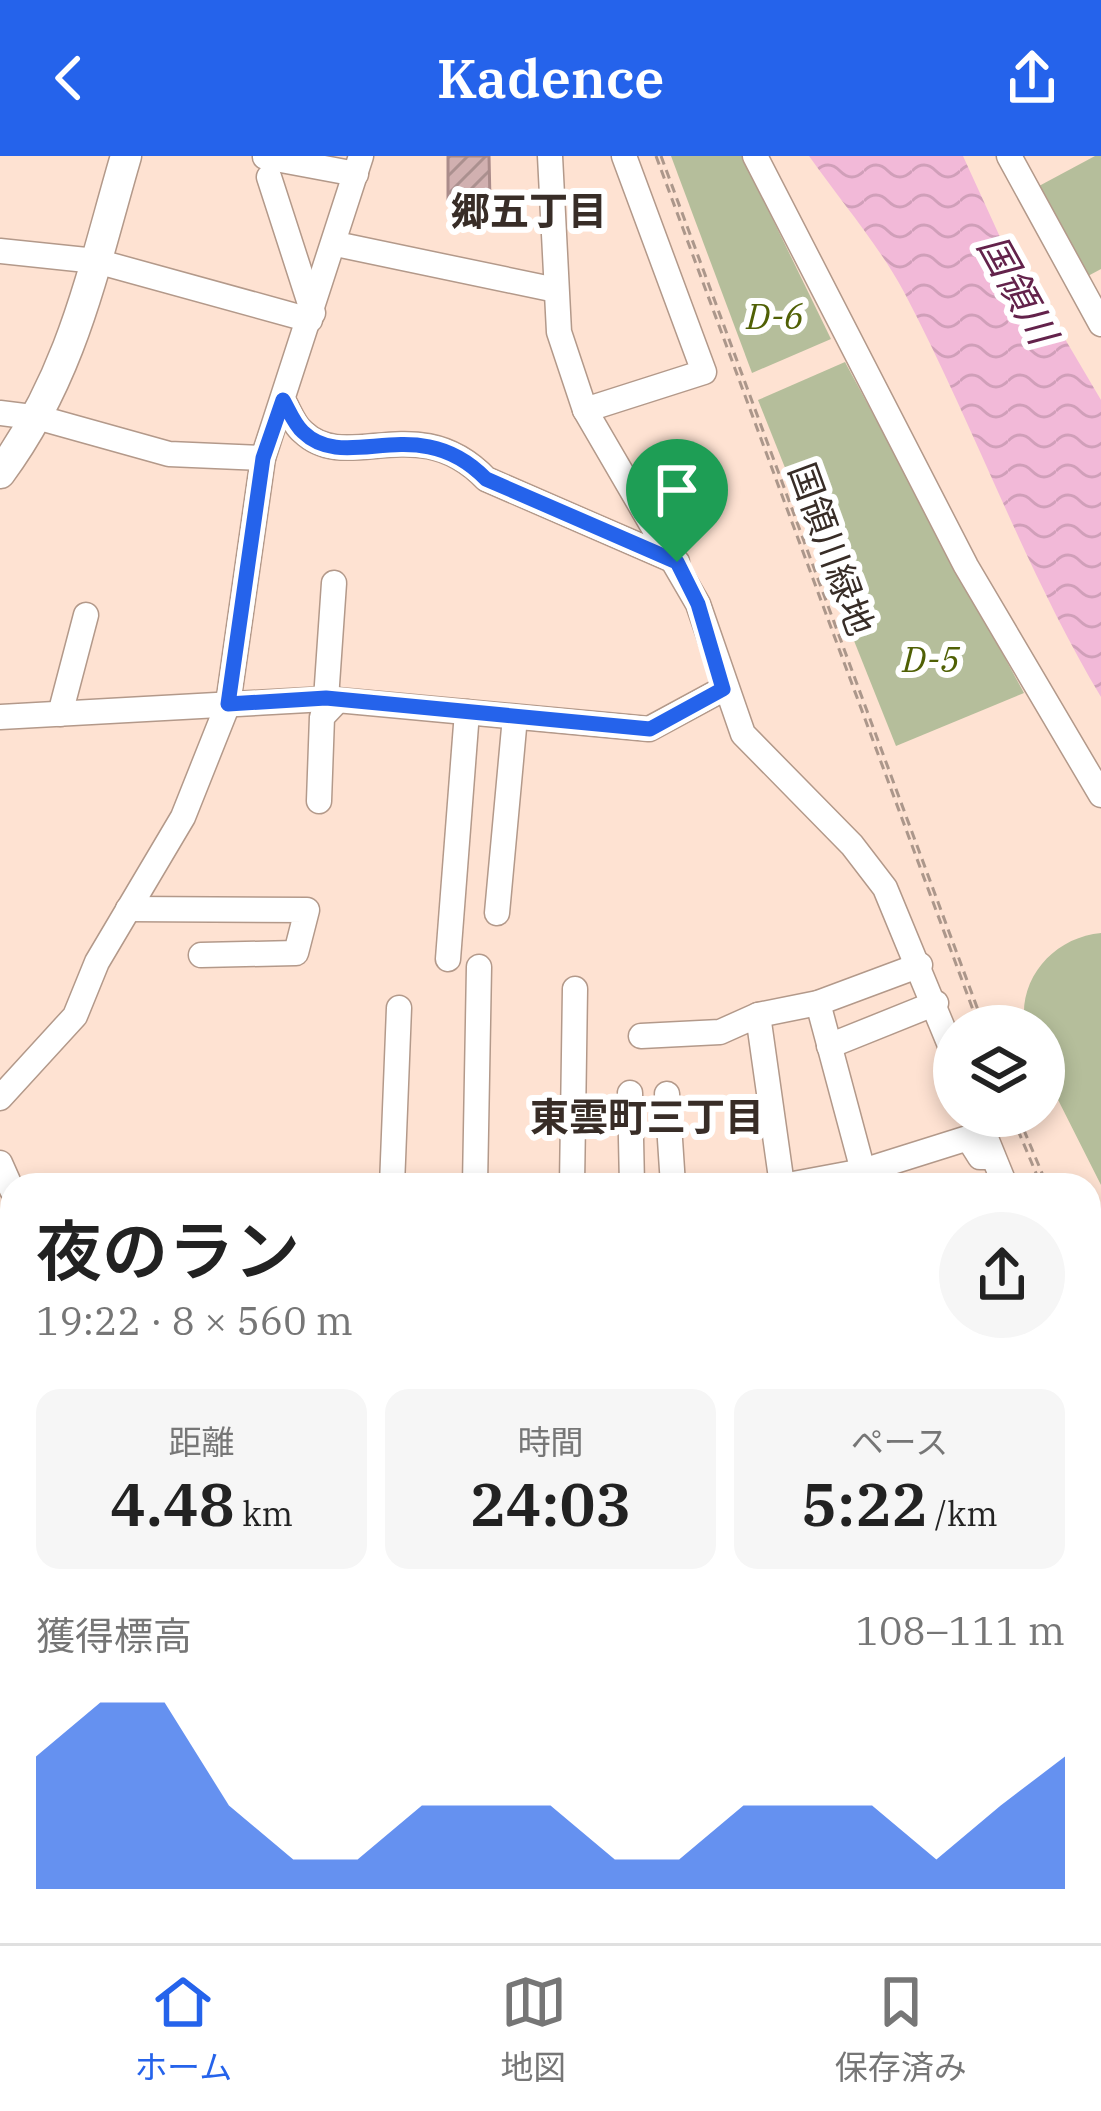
<!DOCTYPE html>
<html lang="ja">
<meta charset="utf-8">
<style>
body{margin:0;font-family:"IBM Plex Serif","Noto Sans JP",serif;background:#f6f6f6;color:#222;height:100vh;display:flex;flex-direction:column;font-size:45px;white-space:nowrap}
*{box-sizing:border-box;margin:0}
p{font-size:39px;color:#767676}
.icon{flex:none;width:66px;height:66px;fill:none;stroke:currentColor;stroke-width:2;stroke-linecap:round;stroke-linejoin:round}
.map{position:relative;flex:1;overflow:hidden}
.drawer{position:absolute;left:0px;top:1017px;width:1101px;height:771px;display:flex;flex-direction:column;background:#fff;border-radius:36px 36px 0 0;box-shadow:0 6px 18px #0003}
.drawer>*{flex:none}
.fabs{position:absolute;left:933px;top:849px;display:grid;gap:24px}
.fabs a{display:grid;place-items:center;width:132px;height:132px;border-radius:50%;background:#fff;box-shadow:0 6px 18px #0003;font-size:60px}
.pin{position:absolute;display:grid;place-items:center;width:102px;height:102px;color:#fff;margin:-123px -51px;border-radius:50% 50% 50% 0;rotate:-45deg;box-shadow:0 0 12px #0007}
.pin .icon{rotate:45deg}
.round{display:grid;place-items:center;flex:none;width:126px;height:126px;border-radius:63px;background:#f6f6f6}
.head{display:flex;align-items:center;justify-content:space-between;height:204px;padding:0 36px}
h1{font-size:66px;font-weight:600;line-height:90px}
.figures{display:grid;grid-template-columns:repeat(3,1fr);gap:18px;height:204px;padding:12px 36px}
.figures div{display:grid;align-content:center;border-radius:24px;background:#f6f6f6;text-align:center}
.figures b{font-size:60px;font-weight:600}
.figures small{font-size:33px;font-weight:400}
.figures p{font-size:33px}
.chart{height:336px;padding:24px 36px}
.chart p{display:flex;justify-content:space-between}
.chart svg{width:100%;height:216px;margin-top:12px;fill:#2563eb;opacity:.7}
header{display:flex;justify-content:space-between;align-items:center;height:156px;padding:0 36px;background:#2563eb;color:#fff;font-size:54px;font-weight:600}
.dock{display:flex;justify-content:space-around;align-items:center;height:168px;border-top:3px solid #e0e0e0;background:#fff;font-size:33px;color:#767676}
.dock a{display:grid;justify-items:center;gap:6px}
.dock .active{color:#2563eb}
.map>svg:first-child{display:block}
</style>
<header><svg class="icon" aria-label="back" viewBox="0 0 24 24"><path d="M15 5l-7 7 7 7"/></svg>Kadence<svg class="icon" aria-label="share" viewBox="0 0 24 24"><path d="M12 15V3M7 8l5-5 5 5M5 13v7h14v-7"/></svg></header>
<div class="map">
<svg width="1101" height="1787" viewBox="0 0 1101 1787">
<defs>
<pattern id="water-waves" width="16" height="10" patternUnits="userSpaceOnUse" patternTransform="scale(3)"><rect width="16" height="10" fill="#f2b9d8"/><path d="M0 5q4-4 8 0t8 0" fill="none" stroke="#d09fb9"/></pattern>
<pattern id="building-hatch" width="6" height="6" patternUnits="userSpaceOnUse" patternTransform="scale(3)"><rect width="6" height="6" fill="#d1b0b0"/><path d="M-1 1l2-2M0 6l6-6M5 7l2-2" fill="none" stroke="#ab908f"/></pattern>
</defs>
<rect width="100%" height="100%" fill="#fee2d2"/>
<!-- built -->
<rect fill="#f9d6c1" x="0" y="1324" width="12" height="451"/>
<!-- park -->
<g fill="#b5be9b">
<polygon points="671,0 742,0 831,183 752,217"/>
<polygon points="1095,0 1101,0 1101,113 1088,120 1039,30"/>
<polygon points="845,206 1024,537 896,590 758,244"/>
<path d="M1101,777V1029L1044,916V870H1025C1017,822 1055,781 1101,777Z"/>
</g>
<!-- water -->
<path fill="url(#water-waves)" d="M809,0H963L1016,116L1042,144L1101,244V541C1024,412 974,269 904,136C878,88 840,44 809,0Z"/>
<!-- building -->
<polygon fill="url(#building-hatch)" stroke="#aa8b8a" stroke-width="3" points="448,0 489,0 490,45 448,46"/>
<g fill="none" stroke-linecap="round" stroke-linejoin="round">
<defs>
<g id="minor">
<polyline points="550,0 559,176 585,254 698,448 743,578 852,689 885,732 954,899"/>
<polyline points="755,0 966,410 1101,639"/>
<polyline points="1009,0 1101,168"/>
<polyline points="265,1 356,18"/>
<polyline points="269,21 313,157"/>
<polyline points="336,88 556,134"/>
<polyline points="0,95 96,105 310,164"/>
<path d="M283,244C289,254 294,269 303,276C348,319 418,252 486,323L677,406"/>
<polyline points="585,254 704,216 624,0"/>
<polyline points="0,257 40,262 169,298 263,302 228,548 183,661 97,806 75,860 0,942"/>
<polyline points="263,302 361,0"/>
<polyline points="326,543 334,427"/>
<polyline points="60,558 86,459"/>
<polyline points="0,561 326,543 649,573 723,533"/>
<polyline points="319,645 322,561 338,544"/>
<polyline points="128,753 307,754 296,797 201,799"/>
<polyline points="497,757 515,561"/>
<polyline points="448,803 467,556"/>
<polyline points="818,847 863,1015"/>
<polyline points="758,859 818,847 920,809"/>
<polyline points="641,880 720,876 758,859 782,1029"/>
<polyline points="829,890 936,847"/>
<polyline points="630,937 632,1029"/>
<polyline points="667,938 673,1029"/>
<polyline points="977,960 1005,1029"/>
<polyline points="0,1007 12,1034"/>
<polyline points="392,1029 399,852"/>
<polyline points="475,1029 479,811"/>
<polyline points="572,1029 575,833"/>
<polyline points="788,1029 863,1015 968,982 980,1001 993,1001"/>
<polyline points="1089,1231 1101,1261"/>
<polyline points="0,1314 12,1314"/>
<polyline points="0,1787 1101,1783"/>
</g>
<path id="major" d="M0,317C73,218 92,116 126,0"/>
</defs>
<!-- minor casing -->
<use href="#minor" stroke="#b3998a" stroke-width="27"/>
<!-- major casing -->
<use href="#major" stroke="#b3998a" stroke-width="33"/>
<!-- path -->
<g stroke="#ac978b" stroke-width="3" stroke-dasharray="9 6" stroke-linecap="butt">
<polyline points="656,0 979,870"/>
<polyline points="661,0 984,870"/>
<polyline points="1012,960 1041,1029"/>
<polyline points="1018,960 1047,1029"/>
<polyline points="1089,1118 1101,1140"/>
<polyline points="1089,1126 1101,1148"/>
<polyline points="1089,1162 1101,1186"/>
</g>
<!-- minor -->
<use href="#minor" stroke="#fff" stroke-width="24"/>
<!-- major -->
<use href="#major" stroke="#fff" stroke-width="30"/>
</g>
<g fill="none" stroke-linecap="round" stroke-linejoin="round">
<defs>
<path id="route" d="M283,244C289,254 294,268 303,276C347,319 418,253 486,323L677,406L698,448L723,533L650,573L326,542L228,548L263,302Z"/>
</defs>
<!-- route casing -->
<use href="#route" stroke="#fff" stroke-width="24"/>
<!-- route -->
<use href="#route" stroke="#2563eb" stroke-width="15"/>
</g>
<g text-anchor="middle" dominant-baseline="central" stroke-width="12" stroke-linejoin="round" paint-order="stroke">
<!-- park labels -->
<g font-size="36" font-style="italic" fill="#506005" stroke="#fff">
<text x="775" y="159">D-6</text>
<text x="931" y="502">D-5</text>
</g>
<!-- street labels -->
<g font-size="36" fill="#382d27" stroke="#fff">
<text transform="translate(832 393) rotate(70)">国領川緑地</text>
</g>
<!-- neighbourhood labels -->
<g font-size="39" font-weight="bold" fill="#382d27" stroke="#fff">
<text x="529" y="54">郷五丁目</text>
<text x="647" y="960">東雲町三丁目</text>
</g>
<!-- water labels -->
<g font-size="39" font-style="italic" fill="#63224b" stroke="#fff">
<text transform="translate(1018 133) rotate(61)">国領川</text>
</g>
</g>
</svg>
<div class="fabs">
<a><svg class="icon" aria-label="layers" viewBox="0 0 24 24"><path d="M12 4l9 5-9 5-9-5zM3 14l9 5 9-5"/></svg></a>
</div>
<div class="pin" style="left:677px;top:406px;background:#1e9e55"><svg class="icon" aria-label="arrive" viewBox="0 0 24 24"><path d="M6 21V4h12l-3 4 3 4H6"/></svg></div>
<section class="drawer">
<div class="head"><div><h1>夜のラン</h1><p>19:22 · 8 × 560 m</p></div><a class="round"><svg class="icon" aria-label="share" viewBox="0 0 24 24"><path d="M12 15V3M7 8l5-5 5 5M5 13v7h14v-7"/></svg></a></div>
<div class="figures">
<div><p>距離</p><b>4.48<small> km</small></b></div>
<div><p>時間</p><b>24:03</b></div>
<div><p>ペース</p><b>5:22<small> /km</small></b></div>
</div>
<div class="chart"><p><span>獲得標高</span>108–111 m</p>
<svg viewBox="0 0 160 44" preserveAspectRatio="none"><path d="M0 44V17L10 6L20 6L30 27L40 38L50 38L60 27L70 27L80 27L90 38L100 38L110 27L120 27L130 27L140 38L150 27L160 17V44z"/></svg>
</div>
</section>
</div>
<nav class="dock">
<a class="active"><svg class="icon" aria-label="home" viewBox="0 0 24 24"><path d="M3 11l9-7 9 7M6 9v11h12V9"/></svg>ホーム</a>
<a><svg class="icon" aria-label="map" viewBox="0 0 24 24"><path d="M3 6l6-2 6 2 6-2v14l-6 2-6-2-6 2zM9 4v14M15 6v14"/></svg>地図</a>
<a><svg class="icon" aria-label="saved" viewBox="0 0 24 24"><path d="M7 4h10v16l-5-4-5 4z"/></svg>保存済み</a>
</nav>
